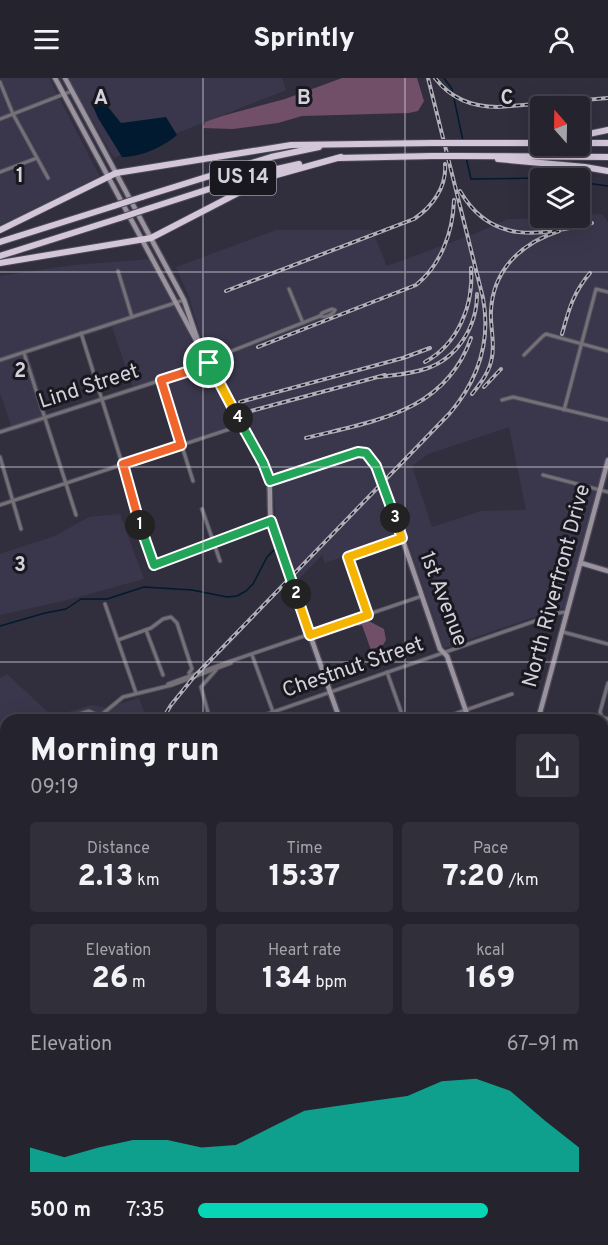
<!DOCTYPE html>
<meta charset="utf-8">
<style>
body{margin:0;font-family:Overpass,sans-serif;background:#312f3a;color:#f1f3f6;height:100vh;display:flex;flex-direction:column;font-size:22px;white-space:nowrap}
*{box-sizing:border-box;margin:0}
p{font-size:20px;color:#a3a4aa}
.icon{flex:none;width:33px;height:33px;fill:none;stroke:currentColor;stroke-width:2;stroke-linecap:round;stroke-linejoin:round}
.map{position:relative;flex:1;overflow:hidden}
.side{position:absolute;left:0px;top:636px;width:609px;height:531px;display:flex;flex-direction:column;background:#25232e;border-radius:18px 18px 0 0;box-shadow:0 6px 24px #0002,0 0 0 2px #42404a}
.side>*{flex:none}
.needle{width:39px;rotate:340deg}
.controls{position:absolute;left:530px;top:18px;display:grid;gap:12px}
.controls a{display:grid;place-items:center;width:60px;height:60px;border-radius:6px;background:#25232e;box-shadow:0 6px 24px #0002,0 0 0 2px #42404a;font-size:30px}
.pin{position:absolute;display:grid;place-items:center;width:51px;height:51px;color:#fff;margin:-26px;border:3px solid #fff;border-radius:50%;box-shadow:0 2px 6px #0007}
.km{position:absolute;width:30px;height:30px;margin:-15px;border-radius:50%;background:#222;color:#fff;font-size:16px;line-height:30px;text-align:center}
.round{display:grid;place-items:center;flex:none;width:63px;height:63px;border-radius:6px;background:#312f3a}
.summary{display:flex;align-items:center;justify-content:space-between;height:102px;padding:0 30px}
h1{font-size:33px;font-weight:800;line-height:45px}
.metrics{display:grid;grid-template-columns:repeat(3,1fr);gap:9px;height:102px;padding:6px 30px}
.metrics div{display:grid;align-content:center;border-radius:6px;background:#312f3a;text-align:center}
.metrics b{font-size:30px;font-weight:800}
.metrics small{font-size:16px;font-weight:400}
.metrics p{font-size:16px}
.chart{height:168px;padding:12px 30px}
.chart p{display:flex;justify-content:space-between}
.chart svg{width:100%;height:108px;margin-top:6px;fill:#06d5b6;opacity:.7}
ul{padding:0 30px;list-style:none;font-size:20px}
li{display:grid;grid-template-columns:96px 72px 1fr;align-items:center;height:45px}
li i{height:15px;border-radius:8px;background:#06d5b6}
header{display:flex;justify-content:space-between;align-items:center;height:78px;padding:0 30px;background:#25232e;font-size:27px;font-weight:800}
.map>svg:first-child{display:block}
</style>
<header><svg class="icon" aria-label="menu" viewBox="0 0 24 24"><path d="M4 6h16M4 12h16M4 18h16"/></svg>Sprintly<svg class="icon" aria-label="person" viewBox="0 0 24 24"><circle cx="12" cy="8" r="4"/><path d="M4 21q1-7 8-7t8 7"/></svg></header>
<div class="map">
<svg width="608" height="1167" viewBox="0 0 608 1167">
<rect width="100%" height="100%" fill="#312f3e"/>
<!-- built -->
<g fill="#3a374c" fill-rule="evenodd">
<polygon points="0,0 49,0 100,99 0,147"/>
<polygon points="68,0 282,0 286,12 114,80"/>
<path d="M602,136L608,144V374L567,530L554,532L444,570L406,459L388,412L384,416L399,459L325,485L322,477L296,504L276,442L273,404L207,278L189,219L176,189L276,152H372L387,188L474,156L508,141L579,140V137ZM509,349L526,432L481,433L432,449L412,388L428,376Z"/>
<polygon points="150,181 173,222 195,270 204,282 241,350 185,368 164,304 134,313 112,249 28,276 49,342 13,353 0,315 0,198 74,187"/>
<polygon points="120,436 144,501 67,522 0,537 0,476 55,458 89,439"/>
<polygon points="7,596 53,639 91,627 106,630 139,620 147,642 6,642 6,725 0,718 0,600"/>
</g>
<!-- green -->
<g fill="#714f69">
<polygon points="342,0 417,0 424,23 418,33 409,35 302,38 278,45 233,51 203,50 205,44 222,38 285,21"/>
<polygon points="365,541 384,551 386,562 383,567 371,572 362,547 358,548 355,544"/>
</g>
<!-- water -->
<g fill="#011a2f">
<path d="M97,20L104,24L121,45L166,39L177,57C163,69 141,79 122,79L98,40L91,24Z"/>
<polygon points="0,693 6,701 6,770 0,764"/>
<polygon points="235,1161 283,1161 284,1167 236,1167"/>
</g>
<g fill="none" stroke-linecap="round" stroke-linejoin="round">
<!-- stream -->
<g stroke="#011a2f" stroke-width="1.5">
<polyline points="444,0 452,11 463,63"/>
<polyline points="466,79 471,101 547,100"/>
<polyline points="579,104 608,108"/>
<polyline points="0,548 45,535 66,531 81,521 107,521 144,509 192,512 227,519 237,518 246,513 253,506 267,479 274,472"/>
</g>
<defs>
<g id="street">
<polyline points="0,4 13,36 48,100"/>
<polyline points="0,41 72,13"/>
<polyline points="0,94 37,80"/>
<polyline points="118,193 132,239"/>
<polyline points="289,211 303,245"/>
<path d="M332,231L335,232C333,237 325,240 320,238L322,235Z"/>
<polyline points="81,255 154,487 270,443"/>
<polyline points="24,275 76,437"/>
<polyline points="524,277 543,258 546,256 608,273"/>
<polyline points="0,282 184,222"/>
<polyline points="161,302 193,403"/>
<polyline points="502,322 513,319 608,342"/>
<polyline points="564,332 596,211 608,214"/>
<polyline points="0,354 205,288 214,280 320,238"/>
<polyline points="0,379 21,451"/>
<polyline points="543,397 608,414"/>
<polyline points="0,427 242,347"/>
<polyline points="202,431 220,483"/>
<polyline points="105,526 136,615"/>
<polyline points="368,537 348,479 402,460"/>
<polyline points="146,552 163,597"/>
<polyline points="563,554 608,566"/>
<polyline points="118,562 151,550 163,541 171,539 177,545 192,591 189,595"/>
<polyline points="252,577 276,642"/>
<polyline points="387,594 404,642"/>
<polyline points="168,606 228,584 422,518"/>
<polyline points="602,639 600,634 608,605"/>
<polyline points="60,642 89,633 100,638 123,619 172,607 231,585"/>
<polyline points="210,642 201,609 216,592"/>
<polyline points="250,642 558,535 566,534"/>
<polyline points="437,642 512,616"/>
<polyline points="593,642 602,639 608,641"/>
<polyline points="603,789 608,790"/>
<polyline points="0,840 6,845"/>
<polyline points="603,873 608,854"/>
<polyline points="0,897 6,914"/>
<polyline points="603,916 608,917"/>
<polyline points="0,968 6,966"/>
<polyline points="0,1040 6,1057"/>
<polyline points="603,1049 608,1050"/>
<polyline points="603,1155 608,1143"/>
<polyline points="97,1161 99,1167"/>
<polyline points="147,1161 149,1167"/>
<polyline points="324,1161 334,1164 334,1161"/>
<polyline points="29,1167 45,1161"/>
<polyline points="526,1167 528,1161"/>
</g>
<g id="secondary">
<path d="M55,0L268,396C272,414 268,431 272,449L340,642"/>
<polyline points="65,0 184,222 197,260"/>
<path d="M269,403L358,374C374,374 379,395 384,407L440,571L447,578L469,642"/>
<polyline points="581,485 608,493"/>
<polyline points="538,642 608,382"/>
<polyline points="603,979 608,980"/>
<polyline points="603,985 608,986"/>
<polyline points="0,1074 6,1071"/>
<polyline points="603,1122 608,1102"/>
<polyline points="553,1161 576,1167"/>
<polyline points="398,1167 399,1161"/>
<polyline points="460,1167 462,1161"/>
<polyline points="591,1167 593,1161"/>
</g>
<g id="highway">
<polyline points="579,58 608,52"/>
<polyline points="458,65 540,65"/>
<polyline points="579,65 608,65"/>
<polyline points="457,78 608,79"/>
<polyline points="338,80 432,78"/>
<polyline points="498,81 585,89 608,93"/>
<polyline points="142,119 271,79 319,69"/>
<polyline points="147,131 259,95 299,86"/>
<polyline points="0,152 116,95 291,67 432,65"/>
<polyline points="0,164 114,128"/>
<polyline points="0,178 120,140"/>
<polyline points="0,185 151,160 269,99 341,79"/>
<polyline points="0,854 6,859"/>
<polyline points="0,868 6,873"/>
<polyline points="172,1161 174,1167"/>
<polyline points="184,1161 187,1167"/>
</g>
</defs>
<!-- street casing -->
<use href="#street" stroke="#4e4c5a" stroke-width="5"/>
<!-- secondary casing -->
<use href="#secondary" stroke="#4e4c5a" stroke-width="7"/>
<!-- highway casing -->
<use href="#highway" stroke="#4e4c5a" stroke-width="8"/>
<!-- street -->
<use href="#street" stroke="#757077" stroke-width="3"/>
<!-- secondary -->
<use href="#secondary" stroke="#9a939e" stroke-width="4.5"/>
<!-- highway -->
<use href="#highway" stroke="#d2c6d8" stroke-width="6"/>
<defs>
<g id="rail">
<path d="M435,0C451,21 472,29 498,29L608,20"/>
<path d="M460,113C492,168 541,157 592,145"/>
<path d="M226,213L414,141C432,129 447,109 445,86"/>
<path d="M562,256C569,231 573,215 590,195"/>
<path d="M258,269L416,207C441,187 453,154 454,122"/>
<path d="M425,284C458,266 474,227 471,190"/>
<path d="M379,299C394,297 410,296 425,291C457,281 477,249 477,216"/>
<polyline points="484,309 501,291"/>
<path d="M472,316C481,305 490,293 492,279C495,264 490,248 491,233C493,191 522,165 559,153"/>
<polyline points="240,324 403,280 430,270"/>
<polyline points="247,334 385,297"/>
<path d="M306,360C373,343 445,335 471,260"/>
<path d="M162,642L171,627L193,600L450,335C478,302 491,263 483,220L428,0"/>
<polyline points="294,1161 295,1167"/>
<polyline points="350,1167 352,1161"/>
</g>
</defs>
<!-- rail casing -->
<use href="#rail" stroke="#afaeb9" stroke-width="4"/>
<!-- rail -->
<use href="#rail" stroke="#19181f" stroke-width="1.5" stroke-dasharray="4.5" stroke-linecap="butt"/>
<defs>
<g id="highway-bridge">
<polyline points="432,65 458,65"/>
<polyline points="432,78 457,78"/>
<polyline points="114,128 142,119"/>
<polyline points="120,140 147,131"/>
</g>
</defs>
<!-- highway-bridge casing -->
<use href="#highway-bridge" stroke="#4e4c5a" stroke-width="8" stroke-linecap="butt"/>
<!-- highway-bridge -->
<use href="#highway-bridge" stroke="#d2c6d8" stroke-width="6"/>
</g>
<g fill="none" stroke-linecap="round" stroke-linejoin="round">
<defs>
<polyline id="split-1" points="140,447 123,386 181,367 161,302 205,288 209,285"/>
<polyline id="split-2" points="140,447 154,487 271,443 296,516"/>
<polyline id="split-3" points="296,516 310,557 368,537 348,479 402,460 395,440"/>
<polyline id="split-4" points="238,340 263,385 270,403 358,374 366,375 376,388 395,440"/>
<polyline id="split-5" points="209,285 238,340"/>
</defs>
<!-- split-1 casing -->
<use href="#split-1" stroke="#fff" stroke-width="12"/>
<!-- split-2 casing -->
<use href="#split-2" stroke="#fff" stroke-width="12"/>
<!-- split-3 casing -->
<use href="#split-3" stroke="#fff" stroke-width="12"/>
<!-- split-4 casing -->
<use href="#split-4" stroke="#fff" stroke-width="12"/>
<!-- split-5 casing -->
<use href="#split-5" stroke="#fff" stroke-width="12"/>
<!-- split-1 -->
<use href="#split-1" stroke="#f0652b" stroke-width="8"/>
<!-- split-2 -->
<use href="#split-2" stroke="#22a559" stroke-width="8"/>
<!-- split-3 -->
<use href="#split-3" stroke="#f5b400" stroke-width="8"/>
<!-- split-4 -->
<use href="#split-4" stroke="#22a559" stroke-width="8"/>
<!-- split-5 -->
<use href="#split-5" stroke="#f5b400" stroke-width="8"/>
</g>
<!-- grid -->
<path fill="none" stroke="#d3d2dc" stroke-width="1.5" stroke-opacity="0.55" d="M203,0V642M405,0V642M0,194H608M0,389H608M0,584H608M0,778H6M603,778H608M0,972H6M603,972H608M203,1161V1167M405,1161V1167"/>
<g text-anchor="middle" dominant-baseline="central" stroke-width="6" stroke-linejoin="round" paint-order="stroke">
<!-- shield labels -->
<rect fill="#19181f" stroke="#9b9aa3" stroke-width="1.5" x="210" y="83" width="66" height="34" rx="4.5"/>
<g font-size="20" font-weight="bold" fill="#d3d2dc">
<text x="243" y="100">US 14</text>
</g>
<!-- street labels -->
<g font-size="21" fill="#d3d2dc" stroke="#19181f">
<text transform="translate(89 309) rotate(-18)">Lind Street</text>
<text transform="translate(557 508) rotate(-75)">North Riverfront Drive</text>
<text transform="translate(443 521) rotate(69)">1st Avenue</text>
<text transform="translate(353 590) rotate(-19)">Chestnut Street</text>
</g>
</g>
<g font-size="20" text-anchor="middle" font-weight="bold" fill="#d3d2dc" stroke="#19181f" stroke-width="6" stroke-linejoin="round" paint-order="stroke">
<text x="101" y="26">A</text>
<text x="304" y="26">B</text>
<text x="507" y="26">C</text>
<text x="20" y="104">1</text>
<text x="20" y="299">2</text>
<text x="20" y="493">3</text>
</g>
</svg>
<div class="controls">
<a><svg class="needle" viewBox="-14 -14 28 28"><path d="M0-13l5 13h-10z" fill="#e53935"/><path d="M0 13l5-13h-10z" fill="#a3a4aa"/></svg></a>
<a><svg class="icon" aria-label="layers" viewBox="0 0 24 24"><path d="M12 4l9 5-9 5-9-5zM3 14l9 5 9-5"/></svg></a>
</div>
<div class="pin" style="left:209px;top:285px;background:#1e9e55"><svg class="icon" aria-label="arrive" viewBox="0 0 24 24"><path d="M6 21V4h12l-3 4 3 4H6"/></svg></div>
<b class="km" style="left:140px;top:447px">1</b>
<b class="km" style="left:296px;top:516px">2</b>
<b class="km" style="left:395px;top:440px">3</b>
<b class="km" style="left:238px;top:340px">4</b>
<section class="side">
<div class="summary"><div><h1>Morning run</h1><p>09:19</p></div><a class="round"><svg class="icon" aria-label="share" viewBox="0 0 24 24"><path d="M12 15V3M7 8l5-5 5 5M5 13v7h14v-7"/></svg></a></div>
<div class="metrics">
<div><p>Distance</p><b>2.13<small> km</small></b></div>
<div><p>Time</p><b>15:37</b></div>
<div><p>Pace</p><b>7:20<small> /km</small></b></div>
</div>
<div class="metrics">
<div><p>Elevation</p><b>26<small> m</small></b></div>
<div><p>Heart rate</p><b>134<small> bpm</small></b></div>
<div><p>kcal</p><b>169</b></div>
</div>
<div class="chart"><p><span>Elevation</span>67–91 m</p>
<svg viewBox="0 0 160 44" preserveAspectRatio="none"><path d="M0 44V34L10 38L20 34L30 31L40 31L50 34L60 33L70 26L80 19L90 17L100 15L110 13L120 7L130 6L140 11L150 23L160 34V44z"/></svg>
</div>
<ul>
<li><b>500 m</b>7:35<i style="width:76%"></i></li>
</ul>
</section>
</div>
